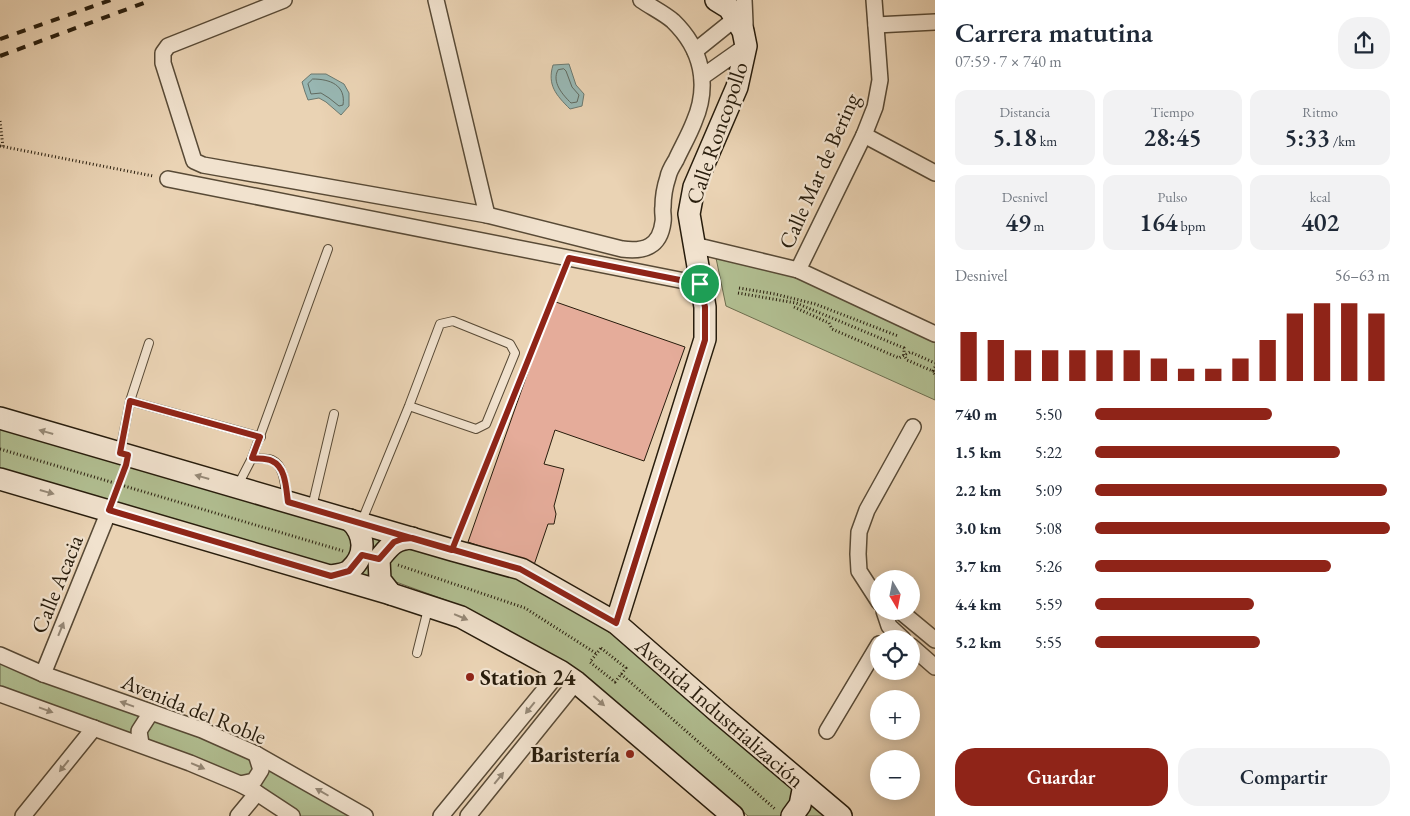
<!DOCTYPE html>
<html lang="es">
<meta charset="utf-8">
<style>
body{margin:0;font-family:"EB Garamond",serif;background:#f2f2f3;color:#1f2937;height:100vh;display:flex;flex-direction:column;font-size:19px;white-space:nowrap}
*{box-sizing:border-box;margin:0}
p{font-size:16px;color:#747a83}
.icon{flex:none;width:28px;height:28px;fill:none;stroke:currentColor;stroke-width:2;stroke-linecap:round;stroke-linejoin:round}
.map{position:relative;flex:1;overflow:hidden}
.side{display:flex;flex-direction:column;background:#fff;width:475px}
.side>*{flex:none}
.needle{width:32px;rotate:170deg}
.controls{position:absolute;left:870px;top:570px;display:grid;gap:10px}
.controls a{display:grid;place-items:center;width:50px;height:50px;border-radius:50%;background:#fff;box-shadow:0 2px 12px #0003;font-size:25px}
.pin{position:absolute;display:grid;place-items:center;width:42px;height:42px;color:#fff;margin:-21px;border:2px solid #fff;border-radius:50%;box-shadow:0 1px 5px #0007}
.round{display:grid;place-items:center;flex:none;width:52px;height:52px;border-radius:20px;background:#f2f2f3}
.head{display:flex;align-items:center;justify-content:space-between;height:85px;padding:0 20px}
h1{font-size:28px;font-weight:600;line-height:38px}
.stats{display:grid;grid-template-columns:repeat(3,1fr);gap:8px;height:85px;padding:5px 20px}
.stats div{display:grid;align-content:center;border-radius:12px;background:#f2f2f3;text-align:center}
.stats b{font-size:25px;font-weight:600}
.stats small{font-size:14px;font-weight:400}
.stats p{font-size:14px}
.chart{height:140px;padding:10px 20px}
.chart p{display:flex;justify-content:space-between}
.chart svg{width:100%;height:90px;margin-top:5px;stroke:#8f2418;stroke-width:6}
.button{display:flex;gap:10px;margin-top:auto;padding:10px 20px}
.button a{flex:1;height:58px;border-radius:20px;background:#8f2418;color:#fff;font-size:20px;font-weight:600;line-height:58px;text-align:center}
.button a+a{background:#f2f2f3;color:#1f2937}
ul{padding:0 20px;list-style:none;font-size:16px}
li{display:grid;grid-template-columns:80px 60px 1fr;align-items:center;height:38px}
li i{height:12px;border-radius:6px;background:#8f2418}
main{display:flex;flex:1;min-height:0}
.map>svg:first-child{display:block}
</style>
<main>
<div class="map">
<svg width="935" height="816" viewBox="0 0 935 816">
<rect width="100%" height="100%" fill="#ead3b4"/>
<filter id="stains"><feTurbulence type="fractalNoise" baseFrequency=".004" numOctaves="4"/><feColorMatrix values="0 0 0 0 .2 0 0 0 0 .09 0 0 0 0 .02 0 0 0 .5 -.17"/></filter>
<radialGradient id="worn" r=".72"><stop offset=".6" stop-color="#630" stop-opacity="0"/><stop offset="1" stop-color="#630" stop-opacity=".3"/></radialGradient>
<!-- green -->
<g fill="#b1be91" stroke="#6c6d4e">
<polygon points="716,258 795,276 935,341 935,400 726,306"/>
<polygon points="0,429 352,530 356,553 346,567 335,567 0,469"/>
<polygon points="366,535 388,541 375,580 353,572"/>
<polygon points="402,546 517,578 609,631 796,791 785,816 748,816 583,674 465,607 385,578 383,560"/>
<polygon points="0,655 202,730 365,816 292,816 257,793 0,694"/>
<polygon points="805,800 825,816 798,816"/>
</g>
<!-- water -->
<g fill="#98b7b3" stroke="#6b7970">
<path d="M569,64L576,85L584,94L582,106L570,109C556,95 547,85 553,65Z"/>
<polygon points="311,74 326,74 344,84 349,93 349,106 341,115 326,102 319,98 308,100 305,92 302,82"/>
</g>
<g fill="none" stroke-linecap="round" stroke-linejoin="round">
<!-- shore -->
<g stroke="#606a60" stroke-width="1">
<path d="M564,69L566,71L572,87L579,95L577,102L571,103C563,95 551,82 558,70Z"/>
<path d="M313,79C330,79 346,85 343,105L339,106L329,98L321,93L311,94L308,84Z"/>
</g>
</g>
<!-- building -->
<polygon fill="#e5ac9a" stroke="#271c0c" points="553,301 685,347 644,461 555,430 544,464 564,469 554,506 556,514 554,524 548,524 534,565 468,542"/>
<g fill="none" stroke-linecap="round" stroke-linejoin="round">
<defs>
<g id="lane">
<polyline points="130,401 261,437"/>
<polyline points="120,452 130,401 149,343"/>
<polyline points="252,458 328,249"/>
<path d="M237,487L252,458C257,459 266,458 272,460C285,466 285,487 287,500"/>
<polyline points="312,507 334,414"/>
<polyline points="361,523 409,406 440,324 453,321 510,344 515,353 486,424 476,429 409,406"/>
<polyline points="417,653 428,609"/>
</g>
<g id="street">
<path d="M284,0L168,46L163,53V63L194,161L203,165L487,215L622,249C644,252 660,247 663,222C664,217 662,212 663,207C663,198 665,186 668,177C669,171 673,165 676,160C682,147 689,135 694,122C710,85 702,49 673,21C664,13 651,7 641,0"/>
<polyline points="436,0 487,215"/>
<polyline points="876,25 935,22"/>
<polyline points="695,51 736,18"/>
<polyline points="702,77 746,46 744,0"/>
<polyline points="864,135 935,173"/>
<polyline points="168,179 700,284"/>
<polyline points="694,245 798,270 935,334"/>
<polyline points="798,270 864,135 875,107 880,80 874,0"/>
<polyline points="879,602 859,571 858,554 859,532 867,510 913,427"/>
<polyline points="884,611 889,626 903,639"/>
<polyline points="900,611 935,640"/>
<polyline points="911,646 935,667"/>
<polyline points="0,655 43,674 202,730 256,754 365,816"/>
<polyline points="43,674 109,511"/>
<polyline points="0,694 190,763 240,784 257,793 292,816"/>
<polyline points="827,731 879,644"/>
<polyline points="141,744 139,731 148,717 152,713"/>
<polyline points="240,784 254,781 261,770 256,754"/>
<polyline points="23,816 94,728"/>
<polyline points="238,816 257,793"/>
<polyline points="441,816 560,671"/>
<polyline points="468,816 576,682"/>
</g>
<g id="secondary">
<polyline points="0,418 452,550 521,569 616,623 718,712 841,816"/>
<polyline points="0,479 391,594 461,617 560,671 576,682 733,816"/>
<path d="M331,576C337,575 346,574 350,570C367,555 365,534 350,520"/>
<path d="M391,594L380,580L379,559C390,546 394,539 412,538"/>
<polyline points="616,623 705,339 705,307 689,214 694,187 737,87 746,46 743,31 729,8 716,0"/>
<polyline points="792,816 800,805 804,785"/>
</g>
</defs>
<!-- lane casing -->
<use href="#lane" stroke="#584a36" stroke-width="10"/>
<!-- street casing -->
<use href="#street" stroke="#584a36" stroke-width="18"/>
<!-- secondary casing -->
<use href="#secondary" stroke="#271c0c" stroke-width="24"/>
<!-- path -->
<g stroke="#271c0c" stroke-width="3" stroke-dasharray="1 2.5" stroke-linecap="butt">
<polyline points="0,121 3,147"/>
<polyline points="0,146 153,176"/>
<polyline points="739,288 775,294 815,304 898,336"/>
<polyline points="738,293 796,303 904,348 904,355 907,360 935,372"/>
<polyline points="794,307 829,323 832,329 899,358 910,352 935,363"/>
<polyline points="935,367 933,371 935,375"/>
<polyline points="0,449 343,551"/>
<polyline points="114,495 123,473"/>
<polyline points="459,534 563,272"/>
<polyline points="398,565 525,608 597,654"/>
<polygon points="601,648 626,668 615,682 590,662"/>
<polyline points="621,674 775,809"/>
</g>
<!-- lane -->
<use href="#lane" stroke="#f1e2ce" stroke-width="8"/>
<!-- street -->
<use href="#street" stroke="#f1e2ce" stroke-width="15"/>
<!-- secondary -->
<use href="#secondary" stroke="#f1e2ce" stroke-width="21"/>
<!-- rail -->
<g stroke="#271c0c" stroke-width="4" stroke-dasharray="9 9" stroke-linecap="butt">
<polyline points="0,39 111,0"/>
<polyline points="0,56 152,0"/>
</g>
</g>
<!-- one-way arrows -->
<defs><path id="oneway-solid" d="M-6-.8H1V-3.2L6.5 0L1 3.2V.8H-6Z" transform="scale(1.25)"/></defs>
<g fill="#968977">
<use href="#oneway-solid" transform="translate(46 432) rotate(-164)"/>
<use href="#oneway-solid" transform="translate(202 477) rotate(-164)"/>
<use href="#oneway-solid" transform="translate(47 492) rotate(16)"/>
<use href="#oneway-solid" transform="translate(461 617) rotate(23)"/>
<use href="#oneway-solid" transform="translate(61 629) rotate(-68)"/>
<use href="#oneway-solid" transform="translate(599 701) rotate(41)"/>
<use href="#oneway-solid" transform="translate(127 704) rotate(-160)"/>
<use href="#oneway-solid" transform="translate(530 708) rotate(129)"/>
<use href="#oneway-solid" transform="translate(46 710) rotate(20)"/>
<use href="#oneway-solid" transform="translate(64 766) rotate(129)"/>
<use href="#oneway-solid" transform="translate(198 766) rotate(23)"/>
<use href="#oneway-solid" transform="translate(499 778) rotate(-51)"/>
<use href="#oneway-solid" transform="translate(322 792) rotate(-150)"/>
</g>
<g fill="none" stroke-linecap="round" stroke-linejoin="round">
<defs>
<path id="route" d="M700,284L569,258L452,550L288,502C286,489 286,467 272,461C267,458 257,459 252,458L260,437L130,401L120,453L128,455L126,465L109,510L331,576L349,571L362,555L379,559L394,542L402,539L412,538L520,569L616,623L705,340V307L700,284"/>
</defs>
<!-- route casing -->
<use href="#route" stroke="#fff" stroke-width="10"/>
<!-- route -->
<use href="#route" stroke="#8f2418" stroke-width="6"/>
</g>
<!-- markers -->
<g fill="#8f2418" stroke="#f1e2ce" stroke-width="2">
<circle cx="470" cy="677" r="5"/>
<circle cx="630" cy="754" r="5"/>
</g>
<g text-anchor="middle" dominant-baseline="central" stroke-width="4.5" stroke-linejoin="round" paint-order="stroke">
<!-- street labels -->
<g font-size="22" fill="#271c0c" stroke="#f1e2ce">
<text transform="translate(717 133) rotate(-71)">Calle Roncopollo</text>
<text transform="translate(819 171) rotate(-66)">Calle Mar de Bering</text>
<text transform="translate(57 584) rotate(-68)">Calle Acacia</text>
<text transform="translate(194 709) rotate(22)">Avenida del Roble</text>
<text transform="translate(720 713) rotate(41)">Avenida Industrialización</text>
</g>
<!-- poi labels -->
<g font-size="22" font-weight="bold" fill="#271c0c" stroke="#f1e2ce" text-anchor="start">
<text x="480" y="677">Station 24</text>
<text x="620" y="754" text-anchor="end">Baristería</text>
</g>
</g>
<rect width="100%" height="100%" filter="url(#stains)"/>
<rect width="100%" height="100%" fill="url(#worn)"/>
</svg>
<div class="controls">
<a><svg class="needle" viewBox="-14 -14 28 28"><path d="M0-13l5 13h-10z" fill="#e53935"/><path d="M0 13l5-13h-10z" fill="#747a83"/></svg></a>
<a><svg class="icon" aria-label="locate" viewBox="0 0 24 24"><circle cx="12" cy="12" r="6"/><path d="M12 2v4M12 18v4M2 12h4M18 12h4"/></svg></a>
<a>+</a>
<a>−</a>
</div>
<div class="pin" style="left:700px;top:284px;background:#1e9e55"><svg class="icon" aria-label="arrive" viewBox="0 0 24 24"><path d="M6 21V4h12l-3 4 3 4H6"/></svg></div>
</div>
<section class="side">
<div class="head"><div><h1>Carrera matutina</h1><p>07:59 · 7 × 740 m</p></div><a class="round"><svg class="icon" aria-label="share" viewBox="0 0 24 24"><path d="M12 15V3M7 8l5-5 5 5M5 13v7h14v-7"/></svg></a></div>
<div class="stats">
<div><p>Distancia</p><b>5.18<small> km</small></b></div>
<div><p>Tiempo</p><b>28:45</b></div>
<div><p>Ritmo</p><b>5:33<small> /km</small></b></div>
</div>
<div class="stats">
<div><p>Desnivel</p><b>49<small> m</small></b></div>
<div><p>Pulso</p><b>164<small> bpm</small></b></div>
<div><p>kcal</p><b>402</b></div>
</div>
<div class="chart"><p><span>Desnivel</span>56–63 m</p>
<svg viewBox="0 0 160 44" preserveAspectRatio="none"><path d="M5 44V20M15 44V24M25 44V29M35 44V29M45 44V29M55 44V29M65 44V29M75 44V33M85 44V38M95 44V38M105 44V33M115 44V24M125 44V11M135 44V6M145 44V6M155 44V11"/></svg>
</div>
<ul>
<li><b>740 m</b>5:50<i style="width:60%"></i></li>
<li><b>1.5 km</b>5:22<i style="width:83%"></i></li>
<li><b>2.2 km</b>5:09<i style="width:99%"></i></li>
<li><b>3.0 km</b>5:08<i style="width:100%"></i></li>
<li><b>3.7 km</b>5:26<i style="width:80%"></i></li>
<li><b>4.4 km</b>5:59<i style="width:54%"></i></li>
<li><b>5.2 km</b>5:55<i style="width:56%"></i></li>
</ul>
<div class="button"><a>Guardar</a><a>Compartir</a></div>
</section>
</main>
